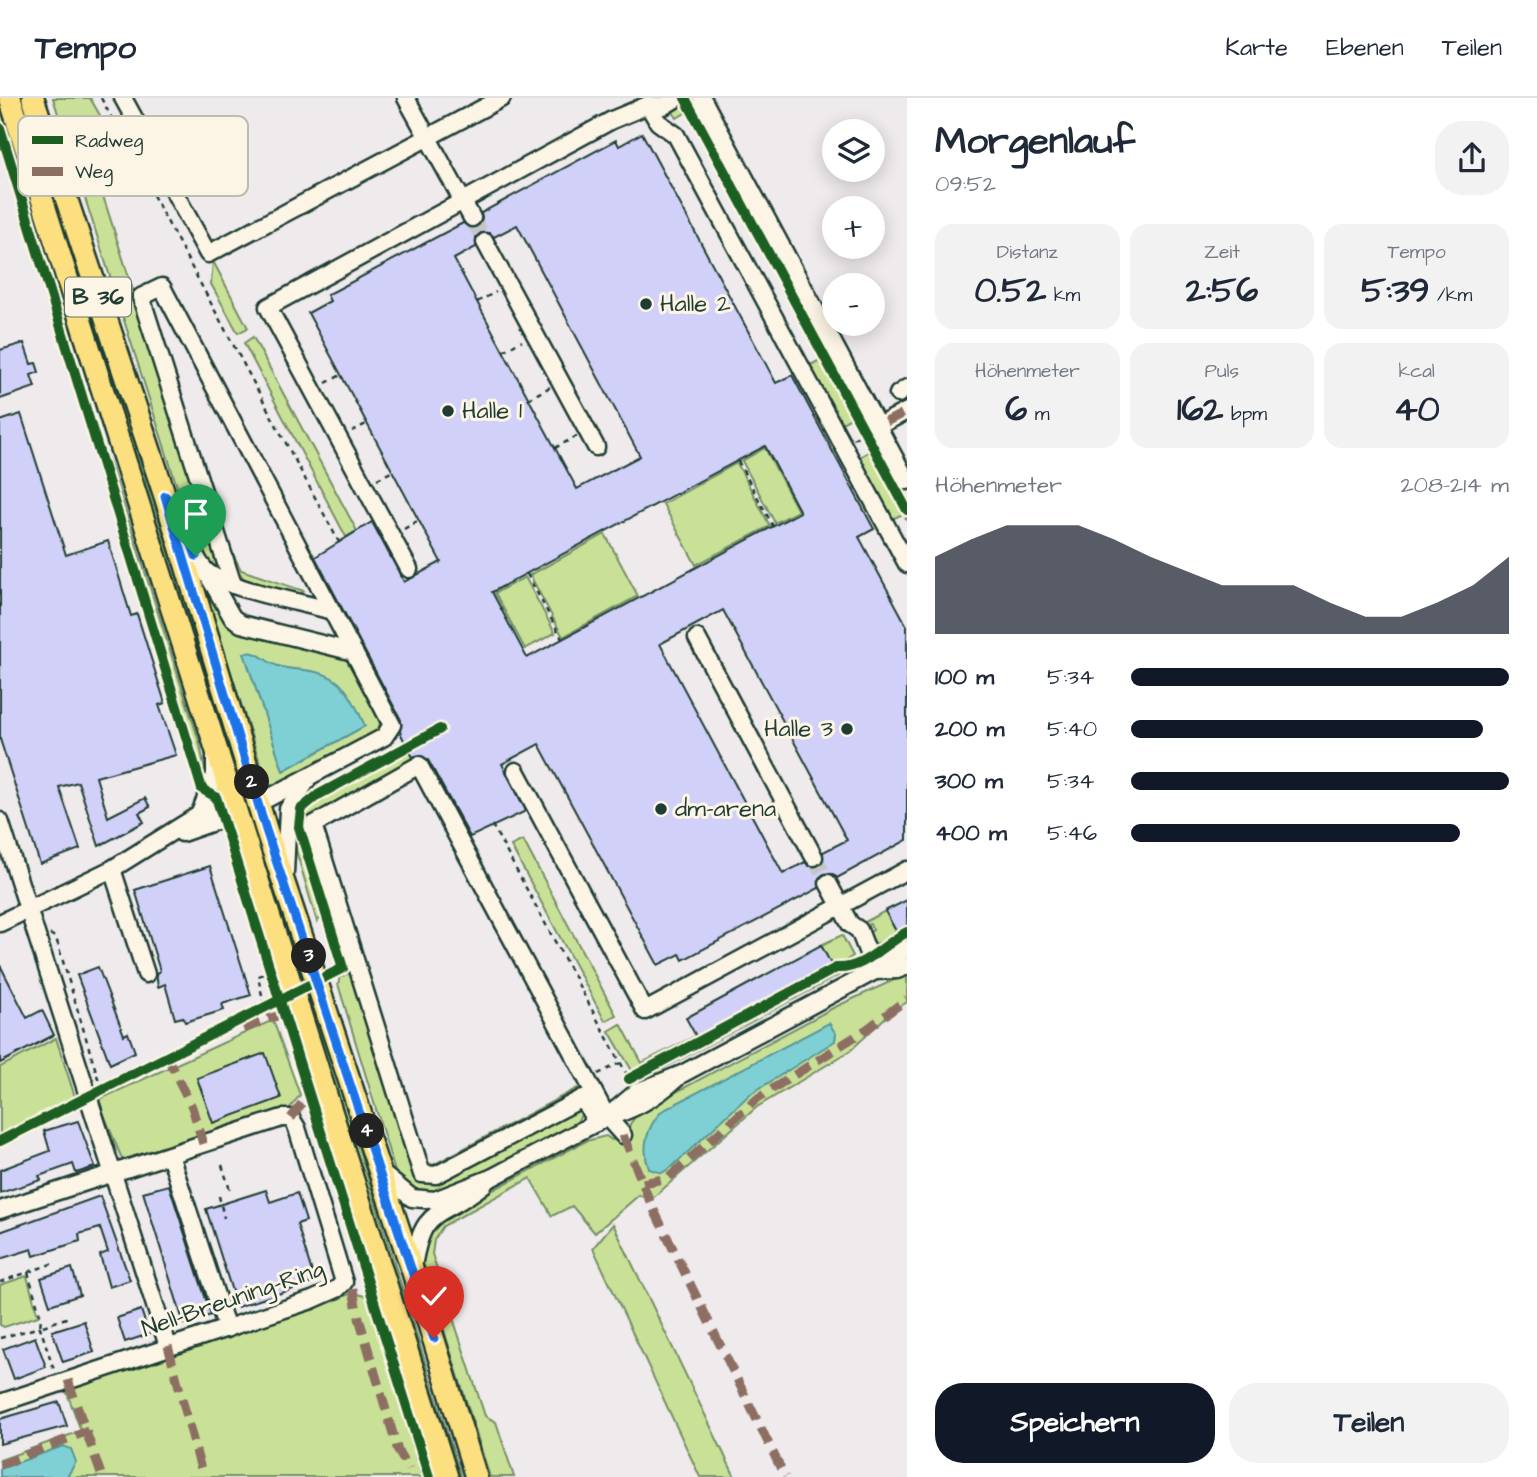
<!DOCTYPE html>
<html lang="de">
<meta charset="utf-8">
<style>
body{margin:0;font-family:"Architects Daughter",sans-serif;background:#f2f2f3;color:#1f2937;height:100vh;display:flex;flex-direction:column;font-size:26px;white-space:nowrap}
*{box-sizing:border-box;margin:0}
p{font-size:23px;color:#747a83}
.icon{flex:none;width:38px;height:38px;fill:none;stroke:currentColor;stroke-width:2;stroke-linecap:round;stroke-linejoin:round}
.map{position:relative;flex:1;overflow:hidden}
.side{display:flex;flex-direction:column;background:#fff;width:630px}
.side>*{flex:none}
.tools{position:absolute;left:822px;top:21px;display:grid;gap:14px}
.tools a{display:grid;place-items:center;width:63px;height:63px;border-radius:50%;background:#fff;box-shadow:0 4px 18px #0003;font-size:35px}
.pin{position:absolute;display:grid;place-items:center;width:60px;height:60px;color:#fff;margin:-72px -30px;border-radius:50% 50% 50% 0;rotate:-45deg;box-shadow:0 0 7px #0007}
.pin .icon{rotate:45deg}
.km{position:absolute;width:35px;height:35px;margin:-18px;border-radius:50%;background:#222;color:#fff;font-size:19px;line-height:35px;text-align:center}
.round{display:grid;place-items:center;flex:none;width:74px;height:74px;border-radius:28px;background:#f2f2f3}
.head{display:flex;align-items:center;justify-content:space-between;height:119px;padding:0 28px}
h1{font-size:38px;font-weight:700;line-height:52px}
.stats{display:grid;grid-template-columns:repeat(3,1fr);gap:10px;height:119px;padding:7px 28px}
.stats div{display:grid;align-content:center;border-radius:18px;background:#f2f2f3;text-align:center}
.stats b{font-size:35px;font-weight:700}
.stats small{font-size:19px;font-weight:400}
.stats p{font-size:19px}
.chart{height:196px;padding:14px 28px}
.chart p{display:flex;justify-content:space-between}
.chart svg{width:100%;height:126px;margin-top:7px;fill:#111827;opacity:.7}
.action{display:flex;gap:14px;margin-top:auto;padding:14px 28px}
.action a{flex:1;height:80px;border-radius:28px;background:#111827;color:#fff;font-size:28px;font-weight:700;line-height:80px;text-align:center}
.action a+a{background:#f2f2f3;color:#1f2937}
ul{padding:0 28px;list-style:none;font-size:23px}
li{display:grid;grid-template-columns:112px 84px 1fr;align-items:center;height:52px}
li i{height:18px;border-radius:9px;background:#111827}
header{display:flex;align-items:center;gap:42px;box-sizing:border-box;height:98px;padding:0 35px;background:#fff;border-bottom:2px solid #e0e1e3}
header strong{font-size:33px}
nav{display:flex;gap:38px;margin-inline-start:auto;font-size:24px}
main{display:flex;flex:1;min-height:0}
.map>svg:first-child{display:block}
</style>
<header>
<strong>Tempo</strong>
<nav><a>Karte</a><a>Ebenen</a><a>Teilen</a></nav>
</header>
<main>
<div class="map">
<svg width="907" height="1379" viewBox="0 0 907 1379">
<rect width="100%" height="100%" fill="#efeaeb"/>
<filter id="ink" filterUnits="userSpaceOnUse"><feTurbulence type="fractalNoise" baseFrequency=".0143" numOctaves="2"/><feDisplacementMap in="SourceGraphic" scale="14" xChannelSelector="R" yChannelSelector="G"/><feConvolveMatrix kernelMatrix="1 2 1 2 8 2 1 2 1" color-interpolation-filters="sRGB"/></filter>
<g filter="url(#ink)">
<!-- green -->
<g fill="#c9e197" stroke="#748f66" stroke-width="2">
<polygon points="0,0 69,219 71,237 66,236 0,22"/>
<polygon points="18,0 23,0 240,674 188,524 175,499"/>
<polygon points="53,0 90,0 101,19 98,26 83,35 223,475 208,468 191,432"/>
<polygon points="683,2 855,318 840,326 809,268 820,262 687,14 677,20 670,10"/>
<polygon points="213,163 248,230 238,235 211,186"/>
<polygon points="253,239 357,433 346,439 244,245"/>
<polygon points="90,317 112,370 200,646 206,678 204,688 88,320"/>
<polygon points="765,350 798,413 775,425 742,363"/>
<polygon points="873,351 907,416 907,422 903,416 892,421 858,360"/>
<polygon points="737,365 770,428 696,467 663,406"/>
<polygon points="605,436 638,498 563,539 530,477"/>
<path d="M226,442L241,472L304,493L299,497C248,485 243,495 226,442Z"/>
<polygon points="525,479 555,535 525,551 495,495"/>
<polygon points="201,481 225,518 340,558 348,564 380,624 378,634 269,693"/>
<polygon points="410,653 416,664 306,725 414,1076 424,1085 433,1085 581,1010 583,1014 575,1027 445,1094 416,1095 396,1077 338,886 340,884 339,880 349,875 304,725 309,708"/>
<polygon points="310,697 295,714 295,728 322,818 317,824 290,732 298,702"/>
<polygon points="523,742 616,917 605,923 511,748"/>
<polygon points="233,747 239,752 438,1379 431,1379"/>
<polygon points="885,813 896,833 907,827 907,831 876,846 868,835 873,832 870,826 865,828 863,825"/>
<polygon points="842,837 853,858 833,871 821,847"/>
<polygon points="291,853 303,872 461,1379 455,1379"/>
<polygon points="834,873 843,875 638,984 635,979"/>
<polygon points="907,876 907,904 890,915 850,953 757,1009 655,1098 649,1102 639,1097 595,1135 572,1108 552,1118 530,1080 443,1128 434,1142 432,1156 485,1318 496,1324 514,1379 490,1379 421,1159 426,1136 442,1119 586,1043 606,1038 612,1042 628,1034 630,1026 639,1014 833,910"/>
<polygon points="273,922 300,997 289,1011 128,1063 122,1061 98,1002"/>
<polygon points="621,926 642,965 695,938 698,942 634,976 609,933"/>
<polygon points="56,940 75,999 0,1037 0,969"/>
<polygon points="585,986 584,993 435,1071 428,1070 424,1063 433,1067"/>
<polygon points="613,1126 735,1379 700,1379 593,1150"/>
<polygon points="27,1178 38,1218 4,1229 0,1227 0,1187"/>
<polygon points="353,1195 369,1199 422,1379 0,1379 0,1362 81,1333 66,1292"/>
</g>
<!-- water -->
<g fill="#7ed0d5" stroke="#589595" stroke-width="2">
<path d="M244,555C260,552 264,564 278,568C290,572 304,571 316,574C345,579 354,604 365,628L283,673Z"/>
<path d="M829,925L836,936L835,943L749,997L673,1068L662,1075L649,1071C641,1050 647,1028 662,1013Z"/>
<polygon points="63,1348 71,1351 76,1364 67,1379 0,1379 0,1371"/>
</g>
<!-- building -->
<g fill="#d1d0f9" stroke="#1f3d34" stroke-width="2" fill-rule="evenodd">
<path d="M642,35L776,285L792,277L874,431L859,439L907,528V742L837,780L833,776H824L819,780V790L683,862L680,856L658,867L539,646L502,666L526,713L470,739L428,662L420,657L413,659L407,649L400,634L401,622L315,459L372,424L404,484L441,464L308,215L330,203L327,197L463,125L471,130L478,129L482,121L481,115L616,42L619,48ZM517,127L640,358L577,391L454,161L476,149V139L481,135H490L494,139ZM765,348L800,414L527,560L492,494ZM723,512L847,742L823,754V764L818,768H809L805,764L783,776L660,546Z"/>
<polygon points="24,245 31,266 36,265 39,274 31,277 35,289 0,301 0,252"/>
<polygon points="21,316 66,457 108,443 131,518 137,516 165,605 159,607 176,657 96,679 108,719 145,700 150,709 139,715 144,724 99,748 78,684 59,689 80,751 40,766 0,641 0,323"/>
<polygon points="210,768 251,897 222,906 224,912 185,924 183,919 175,921 165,886 158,889 156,875 160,873 135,792"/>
<polygon points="907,802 907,827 896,833 885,813"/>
<polygon points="821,847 832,868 697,940 686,920"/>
<polygon points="0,867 27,920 42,912 54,937 0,965"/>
<polygon points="98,869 124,937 128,935 135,954 110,966 77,877"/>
<polygon points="265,955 281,1000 213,1025 197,980"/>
<polygon points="78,1023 95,1069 76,1075 73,1066 39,1078 41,1082 0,1095 0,1072 50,1053 44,1033"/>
<polygon points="169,1087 211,1217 184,1226 143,1094"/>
<polygon points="266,1092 270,1104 297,1095 306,1123 297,1126 315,1184 237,1209 206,1111"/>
<polygon points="100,1098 130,1182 109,1189 100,1157 108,1154 100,1130 79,1136 80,1143 34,1158 32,1151 0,1161 0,1134"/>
<polygon points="72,1170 80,1197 50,1207 41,1180"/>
<polygon points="141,1212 149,1236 125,1244 117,1220"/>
<polygon points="84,1223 94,1254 63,1264 52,1233"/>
<polygon points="35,1239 46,1269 14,1281 3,1251"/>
<polygon points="59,1304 67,1328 0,1346 0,1321"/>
</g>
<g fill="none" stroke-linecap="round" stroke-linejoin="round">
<!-- minor-tunnel -->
<g stroke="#c5c7c6" stroke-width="16" stroke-dasharray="16 8" stroke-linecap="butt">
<polyline points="472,120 485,144"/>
<polyline points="814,759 828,785"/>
</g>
<defs>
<g id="minor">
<polyline points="123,0 208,156 502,0"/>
<polyline points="406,0 472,120"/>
<polyline points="702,0 907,383"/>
<polyline points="648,7 658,24 676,37 907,466"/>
<polyline points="485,144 596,349"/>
<polyline points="898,296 907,290"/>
<polyline points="878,328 907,313"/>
<path d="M171,405C188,425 188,453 205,472C223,491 303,504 332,513L392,627L384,639L259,705"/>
<polyline points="409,471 268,209 612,22 648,7 664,8 677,0"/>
<polyline points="208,477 232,519 241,526 354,554"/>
<polyline points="233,487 141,199 162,189 332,513"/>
<polyline points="697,540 814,759"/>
<polyline points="516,673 645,913 907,772"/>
<polyline points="200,715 215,677 215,658"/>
<polyline points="0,723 168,1248"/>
<polyline points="182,735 236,716"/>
<polyline points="112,771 146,876"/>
<polyline points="285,775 288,711 306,684"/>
<polyline points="828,785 850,826 859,832 875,873"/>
<polyline points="0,825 112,771 218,705 232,704"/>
<polyline points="875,873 897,872 907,868"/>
<polyline points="607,1019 637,994 682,976 875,873 885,862 907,851"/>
<polyline points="596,1025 583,1000 436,1077 422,1076 313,727 419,667 607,1019 623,1037"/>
<polyline points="170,1057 227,1231"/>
<path d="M380,1074L412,1100L435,1102L491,1080L607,1019C635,1012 656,999 677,980"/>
<polyline points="0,1112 282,1020 291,1020 297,1030 344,1184 337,1191 312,1202 0,1305"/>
<path d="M413,1169C423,1105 440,1122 484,1086"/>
</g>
<g id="major">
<polyline points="10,0 447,1379"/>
<polyline points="33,0 165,398 266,731 412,1171 476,1379"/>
</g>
</defs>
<!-- minor casing -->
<use href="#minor" stroke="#1f3d34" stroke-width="21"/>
<!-- major casing -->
<use href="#major" stroke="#1f3d34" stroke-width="26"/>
<!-- path -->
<g stroke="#1f3d34" stroke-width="2.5" stroke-dasharray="5 5" stroke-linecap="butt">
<polyline points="101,0 340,446"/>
<polyline points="97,65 94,56 123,41"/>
<polyline points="477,204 496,194"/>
<polyline points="503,253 522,243"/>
<polyline points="326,285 341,277"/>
<polyline points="528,301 550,289"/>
<polyline points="352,333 368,325"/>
<polyline points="853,341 866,334"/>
<polyline points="555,350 577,338"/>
<polyline points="738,363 773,428"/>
<polyline points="377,381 393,373"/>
<polyline points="404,431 419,422"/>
<polyline points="527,476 562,541"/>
<polyline points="492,727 631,984"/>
<polyline points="50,836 56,840 101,990"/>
<polyline points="264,907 258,878 269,874"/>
<polyline points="598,976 620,965"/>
<polyline points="222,1067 231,1095"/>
<polyline points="219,1098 224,1120"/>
<polyline points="28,1174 41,1220 40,1229 69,1219"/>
<polyline points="0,1184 54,1165"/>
<polyline points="0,1240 40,1229 54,1272"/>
</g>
<!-- minor -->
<use href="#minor" stroke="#fcf5e5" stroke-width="16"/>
<!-- major -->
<use href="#major" stroke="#fce080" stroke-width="21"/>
<!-- quiet -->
<g stroke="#8d6e63" stroke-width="9" stroke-dasharray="18 9" stroke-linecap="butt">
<polyline points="886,324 907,313"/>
<polyline points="243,931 282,916"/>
<polyline points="166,957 192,1009 203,1046"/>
<polyline points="291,1020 308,997"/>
<polyline points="623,1037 651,1106 785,1379"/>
<polyline points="643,1085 668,1080 758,1000 867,931 907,901"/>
<polyline points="353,1191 357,1213 398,1353 409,1371"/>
<polyline points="168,1248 203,1379"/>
<polyline points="68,1282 102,1379"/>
<polyline points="0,1367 88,1333"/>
</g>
<defs>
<g id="cycleway">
<polyline points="685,0 907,412"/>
<polyline points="0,30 202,691 216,699 429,1379"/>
<path d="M629,981L836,870C864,872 884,846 907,834"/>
<polyline points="0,1043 343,870 299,729 301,711 318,697 440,631"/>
</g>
</defs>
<!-- cycleway casing -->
<use href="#cycleway" stroke="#fcf5e5" stroke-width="15"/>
<!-- cycleway -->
<use href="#cycleway" stroke="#1b5e20" stroke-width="10"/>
</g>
</g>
<g fill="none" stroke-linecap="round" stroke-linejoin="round" filter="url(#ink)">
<defs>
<polyline id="route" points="196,458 182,418 165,398 266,732 434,1240"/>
</defs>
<!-- route casing -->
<use href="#route" stroke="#fff" stroke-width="14"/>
<!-- route -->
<use href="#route" stroke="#1a73e8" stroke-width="9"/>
</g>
<!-- markers -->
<g fill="#1f3d34" stroke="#fcf5e5" stroke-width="2.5">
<circle cx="646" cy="206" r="7"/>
<circle cx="448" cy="313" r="7"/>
<circle cx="847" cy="631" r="7"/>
<circle cx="661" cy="711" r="7"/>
</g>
<g text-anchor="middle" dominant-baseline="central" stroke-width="6" stroke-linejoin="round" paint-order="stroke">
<!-- shield labels -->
<rect fill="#fcf5e5" stroke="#617469" stroke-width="2" x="65" y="179.5" width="66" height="39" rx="5"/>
<g font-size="23" font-weight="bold" fill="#1f3d34">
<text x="98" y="199">B 36</text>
</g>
<!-- poi labels -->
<g font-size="24" fill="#1f3d34" stroke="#fcf5e5" text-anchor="start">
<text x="660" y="206">Halle 2</text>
<text x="462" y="313">Halle 1</text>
<text x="833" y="631" text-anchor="end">Halle 3</text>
<text x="675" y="711">dm-arena</text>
</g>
<!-- street labels -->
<g font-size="24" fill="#1f3d34" stroke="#fcf5e5">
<text transform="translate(233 1201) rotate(-19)">Nell-Breuning-Ring</text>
</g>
</g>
<!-- legend -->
<rect x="18" y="18" width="230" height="80" rx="10" fill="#fcf5e5" stroke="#babeb0" stroke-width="2"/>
<rect x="32" y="38" width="31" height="8" fill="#1b5e20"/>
<rect x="32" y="69" width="31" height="9" fill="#8d6e63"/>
<g font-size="19" fill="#1f3d34">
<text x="75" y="49">Radweg</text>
<text x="75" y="80">Weg</text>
</g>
</svg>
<div class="tools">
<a><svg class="icon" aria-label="layers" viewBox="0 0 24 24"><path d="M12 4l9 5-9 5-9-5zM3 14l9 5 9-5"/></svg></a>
<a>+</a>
<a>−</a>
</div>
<div class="pin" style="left:196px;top:458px;background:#1e9e55"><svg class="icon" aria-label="arrive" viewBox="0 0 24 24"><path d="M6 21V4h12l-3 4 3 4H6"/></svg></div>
<div class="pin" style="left:434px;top:1240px;background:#d93025"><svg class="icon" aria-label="check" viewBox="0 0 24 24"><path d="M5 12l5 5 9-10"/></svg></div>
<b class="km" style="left:252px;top:684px">2</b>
<b class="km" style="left:309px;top:858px">3</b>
<b class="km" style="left:367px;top:1033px">4</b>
</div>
<section class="side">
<div class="head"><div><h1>Morgenlauf</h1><p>09:52</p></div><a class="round"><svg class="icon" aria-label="share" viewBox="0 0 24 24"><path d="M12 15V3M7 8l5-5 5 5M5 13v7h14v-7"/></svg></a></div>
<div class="stats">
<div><p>Distanz</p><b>0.52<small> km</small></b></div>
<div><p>Zeit</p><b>2:56</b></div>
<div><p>Tempo</p><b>5:39<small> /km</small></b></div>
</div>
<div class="stats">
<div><p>Höhenmeter</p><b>6<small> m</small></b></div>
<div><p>Puls</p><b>162<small> bpm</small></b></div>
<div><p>kcal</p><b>40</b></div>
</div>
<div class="chart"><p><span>Höhenmeter</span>208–214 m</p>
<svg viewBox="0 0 160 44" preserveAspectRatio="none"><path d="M0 44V17L10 11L20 6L30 6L40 6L50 11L60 17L70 22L80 27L90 27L100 27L110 33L120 38L130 38L140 33L150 27L160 17V44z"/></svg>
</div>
<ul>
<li><b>100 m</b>5:34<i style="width:100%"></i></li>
<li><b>200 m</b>5:40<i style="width:93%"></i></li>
<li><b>300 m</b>5:34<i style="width:100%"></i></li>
<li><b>400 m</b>5:46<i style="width:87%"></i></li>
</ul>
<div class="action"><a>Speichern</a><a>Teilen</a></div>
</section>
</main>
